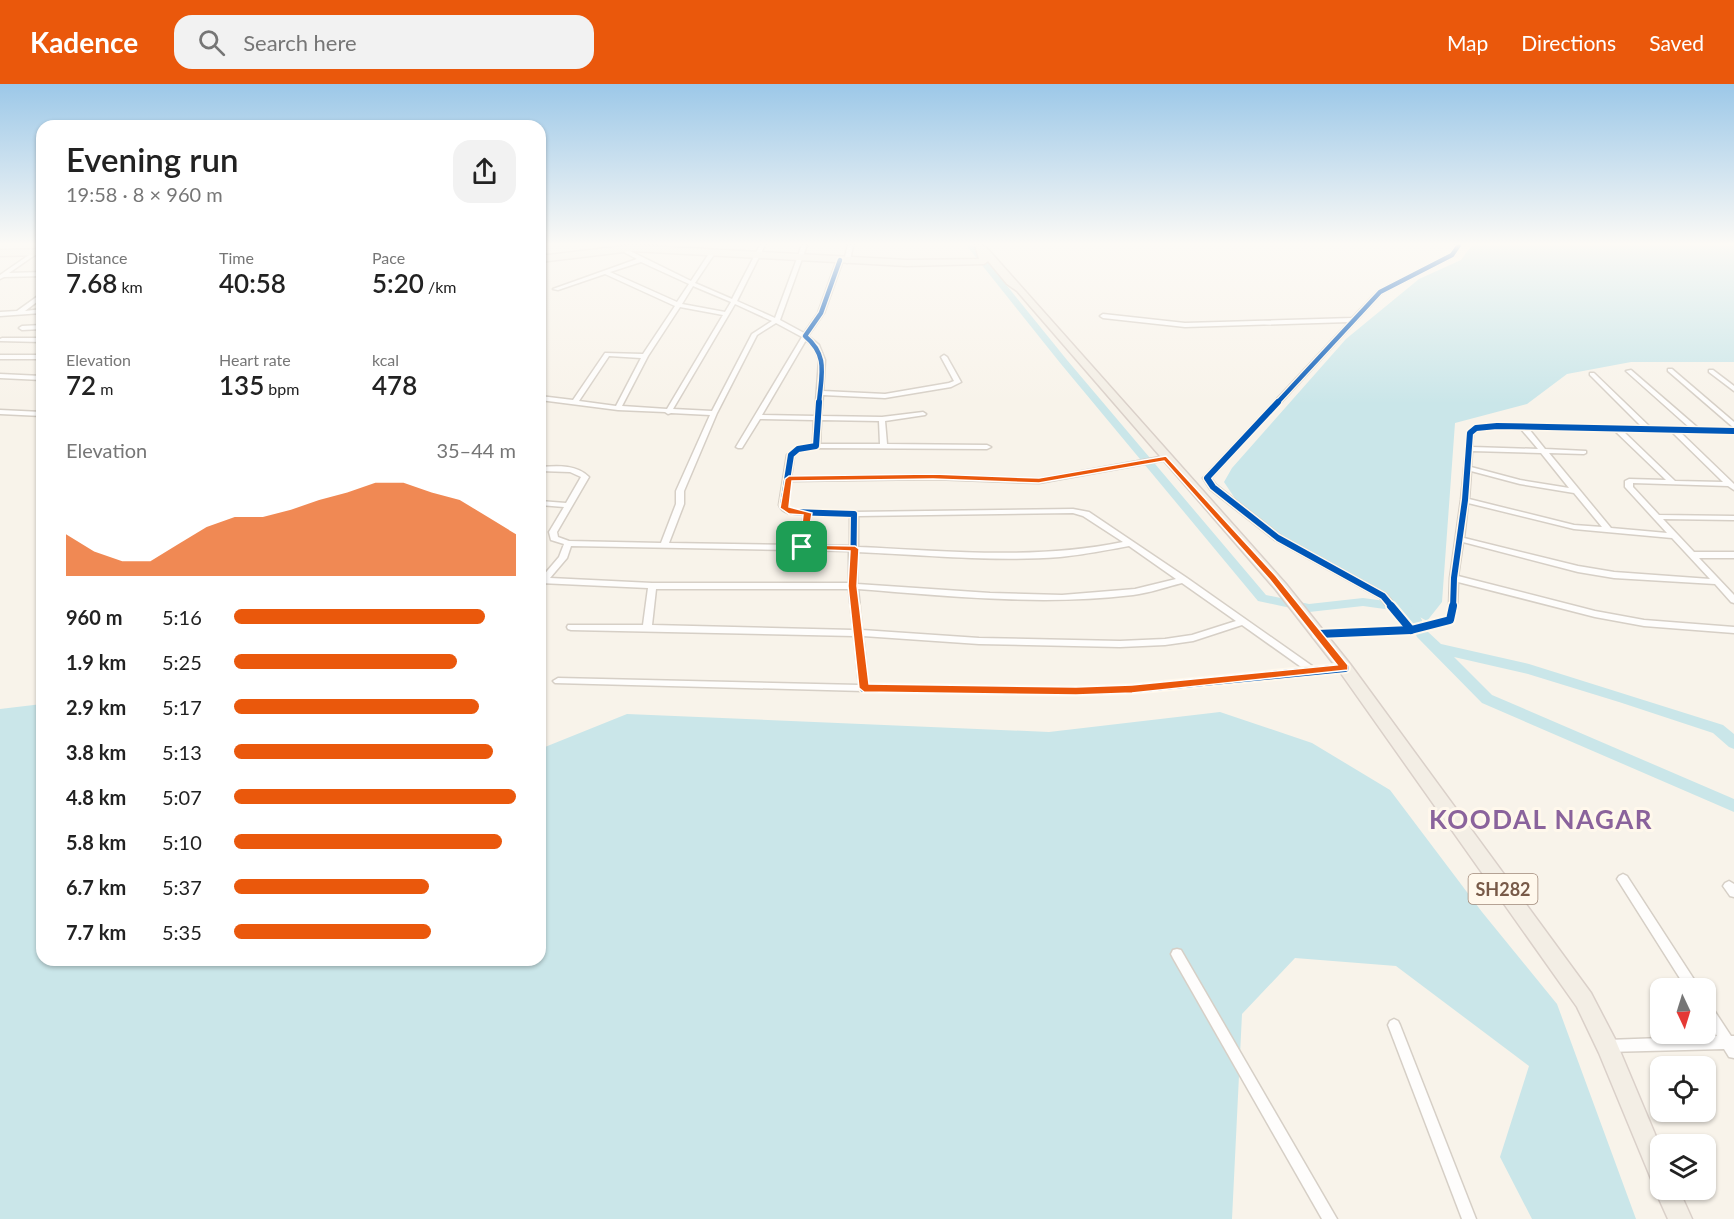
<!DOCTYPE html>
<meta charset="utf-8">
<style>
body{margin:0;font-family:Lato,sans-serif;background:#f2f2f2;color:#222;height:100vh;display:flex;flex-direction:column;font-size:22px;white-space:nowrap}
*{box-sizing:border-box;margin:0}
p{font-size:20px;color:#767676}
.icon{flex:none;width:33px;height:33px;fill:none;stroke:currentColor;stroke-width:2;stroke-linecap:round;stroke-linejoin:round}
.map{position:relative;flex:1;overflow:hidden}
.side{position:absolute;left:36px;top:36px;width:510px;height:846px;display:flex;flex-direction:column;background:#fff;border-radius:18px;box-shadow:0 2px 4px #0004}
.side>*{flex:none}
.needle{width:39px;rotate:176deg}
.controls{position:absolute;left:1650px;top:894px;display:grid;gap:12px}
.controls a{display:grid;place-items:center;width:66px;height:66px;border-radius:12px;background:#fff;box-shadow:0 2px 4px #0004;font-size:30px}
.pin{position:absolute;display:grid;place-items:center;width:51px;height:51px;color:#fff;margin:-26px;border-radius:12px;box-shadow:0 3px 9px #0006}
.round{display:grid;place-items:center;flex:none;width:63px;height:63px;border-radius:18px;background:#f2f2f2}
.overview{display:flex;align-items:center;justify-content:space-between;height:102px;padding:0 30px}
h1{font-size:33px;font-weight:600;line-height:45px}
.stats{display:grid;grid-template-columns:repeat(3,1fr);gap:9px;height:102px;padding:6px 30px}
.stats div{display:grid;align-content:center}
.stats b{font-size:26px;font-weight:600}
.stats small{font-size:16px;font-weight:400}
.stats p{font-size:16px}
.chart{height:168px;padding:12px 30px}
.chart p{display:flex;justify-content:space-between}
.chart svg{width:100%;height:108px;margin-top:6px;fill:#ea580c;opacity:.7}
ul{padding:0 30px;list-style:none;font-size:20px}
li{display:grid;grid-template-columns:96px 72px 1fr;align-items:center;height:45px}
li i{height:15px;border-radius:8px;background:#ea580c}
header{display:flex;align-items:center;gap:36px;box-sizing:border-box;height:84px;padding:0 30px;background:#ea580c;color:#fff}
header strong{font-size:28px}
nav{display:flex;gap:33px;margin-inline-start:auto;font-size:21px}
.search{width:420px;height:54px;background:#f2f2f2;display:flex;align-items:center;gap:15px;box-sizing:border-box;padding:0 21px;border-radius:18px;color:#767676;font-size:22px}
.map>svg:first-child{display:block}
</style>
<header>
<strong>Kadence</strong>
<div class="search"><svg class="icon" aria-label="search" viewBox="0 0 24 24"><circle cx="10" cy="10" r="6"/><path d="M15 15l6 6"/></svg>Search here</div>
<nav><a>Map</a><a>Directions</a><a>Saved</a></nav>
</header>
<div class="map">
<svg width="1734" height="1135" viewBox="0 0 1734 1135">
<rect width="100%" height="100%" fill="#f8f3ea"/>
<!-- water -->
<g fill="#cae6e9">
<polygon points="1472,161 1734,161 1734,278 1631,278 1567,290 1527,320 1455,339 1442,518 1427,537 1284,459 1242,425 1224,398 1232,384 1346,255 1419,195 1461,176"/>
<polygon points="42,620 42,876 540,876 540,665 627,630 1049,648 1220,628 1312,659 1390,706 1482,828 1557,920 1636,1135 1532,1135 1500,1073 1529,982 1396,882 1295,874 1242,930 1232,1135 0,1135 0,625"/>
</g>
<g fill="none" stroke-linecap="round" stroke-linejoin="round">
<!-- canal -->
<polygon fill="#cae6e9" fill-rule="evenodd" points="966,161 974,161 1067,276 1266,511 1309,520 1363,514 1408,520 1419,530 1427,547 1441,560 1529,580 1723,641 1734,650 1734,665 1729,663 1713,649 1619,618 1528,590 1454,573 1492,611 1734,715 1734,728 1482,619 1417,553 1409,535 1399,527 1363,522 1309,528 1258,517 1061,280"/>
<defs>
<g id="street">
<path d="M760,161H765L737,217L775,234L802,161H807L780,236L804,249L818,229L837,176L840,174L843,176L824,229L808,252L819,261L825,276L823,307L885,310L949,299L954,297L941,273L944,271L947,273L961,298L951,303L885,314L823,311L821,332L882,333L923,328L926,330L925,331L885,337L887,360L987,361L991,363L987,365L816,364L800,367L794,372L791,393L933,391L1039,395L1166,372L1170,374L1166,376L1039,399L933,395L790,397L787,423L793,426L854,428L1073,425L1089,428L1187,494L1315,584L1345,581L1348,582L1350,584L1348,586L1132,608L1076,610L864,607L555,599L553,597L558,594L859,601L854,552L571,546L568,545L567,543L568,541H643L648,504L540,499V493H542L559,473L564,460L551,456L549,448L564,423L540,421V417L566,419L581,393L570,388L540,387V383C557,382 576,380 589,393L557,448L558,453L569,457L661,459L676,420V407L710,331L671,329L668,330L665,328L618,326L540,316V312L573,316L605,269L643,270L675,222L605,190L558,206L553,205L637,175L620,166L619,165L622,163L691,197L710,168L712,167L715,169L695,199L732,215ZM641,178L689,200L677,218L610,188ZM693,202L731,218L725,228L682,220ZM735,220L772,237L752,250L712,327L673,325ZM680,223L723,231L667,325L622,322L648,272ZM776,239L802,253L736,363L738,364H742L760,335L814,336L813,360L796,364L787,371L779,421C783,431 795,430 804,431L798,461L669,459L684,420V407L717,329L757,251ZM806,256L814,263L819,276L815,332L762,331ZM609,272L641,274L616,322L579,317ZM821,336L879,337L880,360H820ZM1073,429L1083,432L1123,458C1035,476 947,467 858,463V432ZM811,431L850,432V462L806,461ZM571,462L849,467V499H652L550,494L567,474ZM1129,462L1176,495L1135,505L1062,511L990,509L857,500V468C925,471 993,478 1060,473C1083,471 1106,466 1129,462ZM1182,499L1236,537L1192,551L1165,555L1120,557L979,554L862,546L858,505C949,512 1041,522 1133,511C1149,509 1166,503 1182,499ZM656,505H849L853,546L652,541ZM1242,541L1304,585L1132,602L1076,604L868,601L863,552L979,560L1120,563L1165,561L1193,557Z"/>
<polygon points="848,161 853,161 850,177 847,179 844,177"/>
<path d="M1456,161H1461L1454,172L1382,209L1211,394L1216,401L1281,452L1386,510L1413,543L1446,534L1449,524L1450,494L1461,416L1468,348L1474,343L1497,340L1642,343L1590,291V289H1594L1650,343L1690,344L1626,287L1631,286L1698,344L1734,345V349L1680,348L1734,400V406L1728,402L1633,399V403L1659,431L1734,432V436L1663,435L1694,468H1734V474H1699L1734,511V519L1731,518L1715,500L1614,494L1578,488L1463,458L1458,492L1595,527L1644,536L1734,543V549L1644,542L1595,533L1458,498L1457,524L1453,538L1411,549L1315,552L1314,550L1315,548L1318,547L1404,543L1380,514L1275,456L1210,405L1203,394L1349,238L1185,243L1103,234L1100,232L1103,230L1185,239L1352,234L1378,207L1450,170ZM1497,344L1521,345L1538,365L1472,363L1473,350L1478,346ZM1529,345L1615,347L1666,396L1629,395L1625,397V403L1667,449L1611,444L1549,369L1584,370L1586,369V367L1545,365ZM1623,347L1672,348L1723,398L1675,397ZM1472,367L1541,369L1569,404L1520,396L1471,383ZM1471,387L1520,400L1574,409L1602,443L1574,441L1469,415ZM1468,419L1574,445L1672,454L1710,495L1614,488L1578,482L1464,454Z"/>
<polygon points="42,162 42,166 9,189 42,188 42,192 4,193 0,195 0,191"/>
<polygon points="540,164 548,173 548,175 544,175 540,170"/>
<polygon points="42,209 42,214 25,227 42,225 42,229 0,232 0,228 17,227"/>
<polygon points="42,241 42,245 22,246 19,244 22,242"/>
<polygon points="2,254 42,254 42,258 0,257 0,255"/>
<rect x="0" y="271" width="42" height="4"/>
<polygon points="1668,285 1672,285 1734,338 1734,344 1668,287"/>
<polygon points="1709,286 1713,286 1734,302 1734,307 1709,288"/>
<polygon points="0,290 42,292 42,296 0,294"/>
<polygon points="0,326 42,328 42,332 0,330"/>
<polygon points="1623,790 1627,792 1697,900 1699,904 1686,904 1619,798 1617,795 1619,792"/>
<polygon points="1729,797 1734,800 1734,813 1730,812 1723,802 1725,799"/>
<polygon points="1177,865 1181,866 1337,1135 1322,1135 1173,874 1171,870 1173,866"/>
<polygon points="1706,918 1710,920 1731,952 1734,952 1734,974 1729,973 1724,965 1607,968 1602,966 1601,962 1602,958 1607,956 1717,952 1706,934"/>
<polygon points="1394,935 1398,937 1400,941 1476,1135 1462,1135 1388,941 1390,937"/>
</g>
<g id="primary">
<polygon points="632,161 907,176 979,175 975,161 985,162 1286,500 1350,580 1591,909 1615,955 1660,1062 1660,1106 1679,1106 1692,1135 1668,1135 1655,1106 1658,1100 1652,1097 1599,969 1577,923 1340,588 1276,506 1017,207 1007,200 988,177 984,180 907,182 632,167 540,178 540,172"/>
<polygon points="42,165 42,171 0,172 0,166"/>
</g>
</defs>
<!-- street casing -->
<use href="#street" stroke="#d6cfc6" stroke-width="3"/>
<!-- primary casing -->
<use href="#primary" stroke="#dad0c9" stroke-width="3"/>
<!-- street -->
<use href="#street" fill="#fefdfc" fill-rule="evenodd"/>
<!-- primary -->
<use href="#primary" fill="#f3eee5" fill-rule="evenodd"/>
<defs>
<g id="cycleway-far2">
<path d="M819,319C821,291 829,272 805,252L821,229L840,176"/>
<polyline points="1277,319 1380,208 1452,171 1459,161"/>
</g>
<g id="cycleway-far1">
<polyline points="819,318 816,362 798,365 791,371 783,421 792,428 854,430 853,502 855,524"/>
<polyline points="1278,318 1207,394 1213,403 1278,454 1383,512 1393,524"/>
<polyline points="1453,524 1454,494 1465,416 1470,349 1476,344 1497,342 1734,347"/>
</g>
<g id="cycleway">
<polyline points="855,522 864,604 1076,607 1132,605 1345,584"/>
<polyline points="1391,522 1411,546"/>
<polyline points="1318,550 1411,546 1450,536 1453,522"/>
</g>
</defs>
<!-- cycleway-far2 casing -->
<use href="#cycleway-far2" stroke="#fff8ec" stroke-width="7"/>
<!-- cycleway-far1 casing -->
<use href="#cycleway-far1" stroke="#fff8ec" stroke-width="9"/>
<!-- cycleway casing -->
<use href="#cycleway" stroke="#fff8ec" stroke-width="12"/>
<!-- cycleway-far2 -->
<use href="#cycleway-far2" stroke="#0057b8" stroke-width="4.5"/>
<!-- cycleway-far1 -->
<use href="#cycleway-far1" stroke="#0057b8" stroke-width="6"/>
<!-- cycleway -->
<use href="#cycleway" stroke="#0057b8" stroke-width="8"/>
</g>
<!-- sky -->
<linearGradient id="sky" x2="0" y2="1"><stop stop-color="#9cc8e8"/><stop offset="0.5" stop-color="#fcfaf6"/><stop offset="1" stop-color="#fcfaf6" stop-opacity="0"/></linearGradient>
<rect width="1734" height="320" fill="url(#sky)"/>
<!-- route -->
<path fill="#ea580c" stroke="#fff" stroke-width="1.5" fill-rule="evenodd" d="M1166,372L1276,492L1348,581V586L1132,609L1076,611L864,608L859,604L848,502L850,467L799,465L803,431L789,430L780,424L785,395L789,392L933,390L1039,394ZM1164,377L1270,496L1337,581L1132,601L1076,603L869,600L857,502L859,465L855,462L807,461L812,429L789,423L792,397L933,395L1039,399Z"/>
<g text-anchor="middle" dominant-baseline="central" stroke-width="6" stroke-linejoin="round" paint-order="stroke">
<!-- shield labels -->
<rect fill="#fff8ec" stroke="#a08979" stroke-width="1.5" x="1468.5" y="790" width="69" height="30" rx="4.5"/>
<g font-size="18" font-weight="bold" fill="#785a48">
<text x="1503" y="805">SH282</text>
</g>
<!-- district labels -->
<g font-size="26" font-weight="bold" letter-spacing="1.5" fill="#8a639c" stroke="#fff8ec">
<text x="1541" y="735">KOODAL NAGAR</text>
</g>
</g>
</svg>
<div class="controls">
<a><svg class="needle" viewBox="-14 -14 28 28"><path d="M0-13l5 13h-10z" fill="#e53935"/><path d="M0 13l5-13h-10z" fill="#767676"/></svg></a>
<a><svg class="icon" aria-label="locate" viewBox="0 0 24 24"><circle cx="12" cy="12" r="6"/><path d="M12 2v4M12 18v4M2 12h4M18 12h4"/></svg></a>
<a><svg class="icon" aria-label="layers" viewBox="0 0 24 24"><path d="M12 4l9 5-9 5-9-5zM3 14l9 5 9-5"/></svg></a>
</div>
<div class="pin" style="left:802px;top:463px;background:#1e9e55"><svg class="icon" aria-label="arrive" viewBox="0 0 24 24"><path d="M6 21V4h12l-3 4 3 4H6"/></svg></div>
<section class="side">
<div class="overview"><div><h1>Evening run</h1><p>19:58 · 8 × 960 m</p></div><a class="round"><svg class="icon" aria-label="share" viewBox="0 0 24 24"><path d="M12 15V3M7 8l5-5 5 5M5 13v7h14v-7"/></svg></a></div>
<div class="stats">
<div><p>Distance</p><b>7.68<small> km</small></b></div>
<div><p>Time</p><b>40:58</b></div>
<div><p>Pace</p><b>5:20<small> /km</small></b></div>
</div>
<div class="stats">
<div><p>Elevation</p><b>72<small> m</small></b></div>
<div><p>Heart rate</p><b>135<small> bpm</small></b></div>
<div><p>kcal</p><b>478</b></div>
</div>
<div class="chart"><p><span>Elevation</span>35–44 m</p>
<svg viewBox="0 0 160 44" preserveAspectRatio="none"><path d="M0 44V27L10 34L20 38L30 38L40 31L50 24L60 20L70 20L80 17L90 13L100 10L110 6L120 6L130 10L140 13L150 20L160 27V44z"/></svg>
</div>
<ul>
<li><b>960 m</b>5:16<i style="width:89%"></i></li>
<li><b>1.9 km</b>5:25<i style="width:79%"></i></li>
<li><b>2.9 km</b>5:17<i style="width:87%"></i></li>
<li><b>3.8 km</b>5:13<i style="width:92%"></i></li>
<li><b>4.8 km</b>5:07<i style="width:100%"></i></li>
<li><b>5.8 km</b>5:10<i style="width:95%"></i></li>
<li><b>6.7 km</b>5:37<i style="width:69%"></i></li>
<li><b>7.7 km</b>5:35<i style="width:70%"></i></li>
</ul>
</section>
</div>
